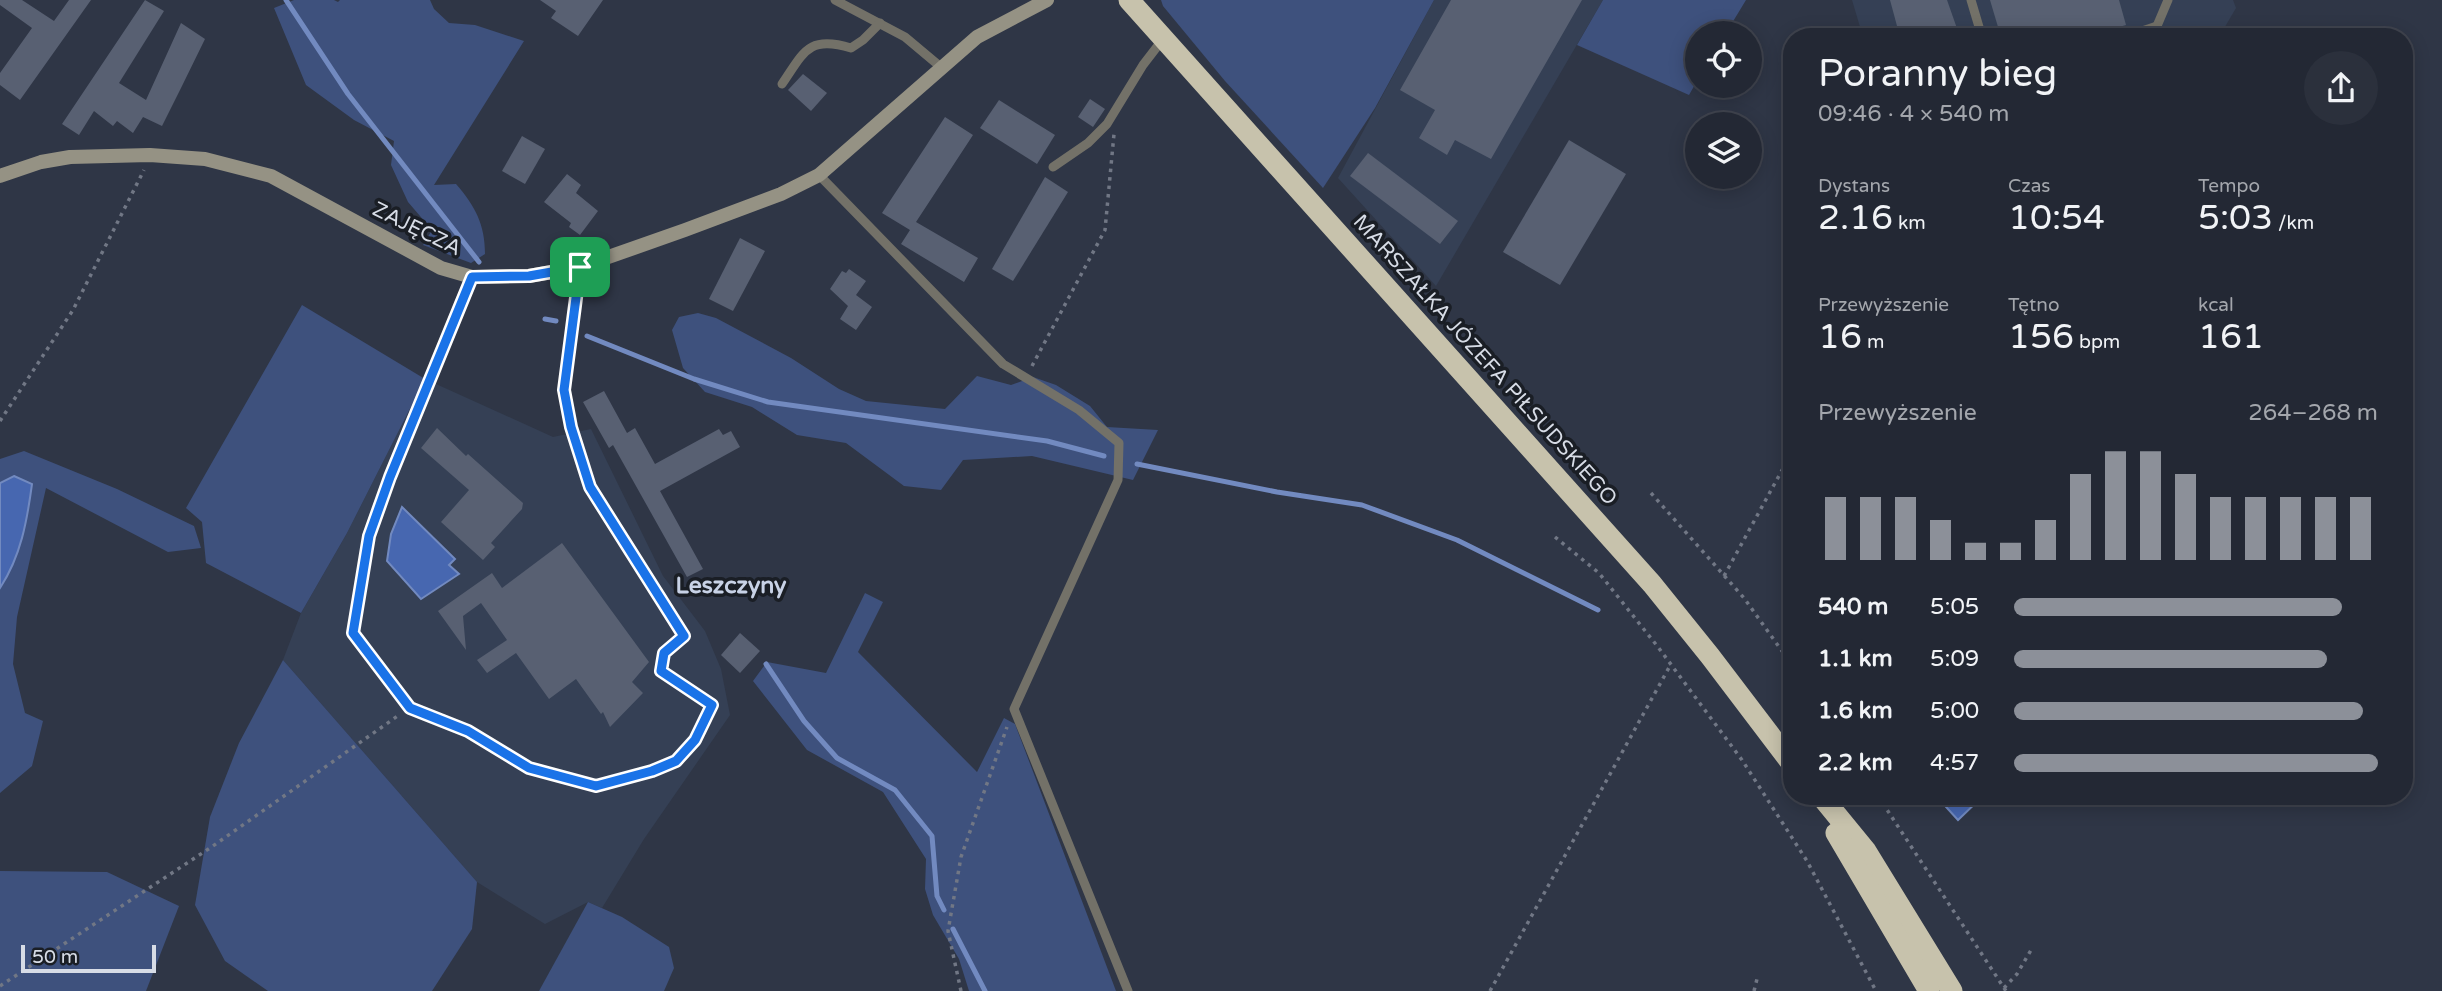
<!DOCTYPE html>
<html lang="pl">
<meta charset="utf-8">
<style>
body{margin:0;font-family:"Varela Round",sans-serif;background:#2b303c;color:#f1f3f6;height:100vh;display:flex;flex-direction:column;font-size:26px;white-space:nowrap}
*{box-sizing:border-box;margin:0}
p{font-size:23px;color:#a3a6ac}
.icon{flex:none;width:38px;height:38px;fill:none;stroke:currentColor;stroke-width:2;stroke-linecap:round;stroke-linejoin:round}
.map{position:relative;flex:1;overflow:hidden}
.side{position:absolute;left:1783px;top:28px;width:630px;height:777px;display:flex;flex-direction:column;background:#232834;border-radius:28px;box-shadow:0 4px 18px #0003,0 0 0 2px #40444f}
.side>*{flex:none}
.buttons{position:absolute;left:1685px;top:21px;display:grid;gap:14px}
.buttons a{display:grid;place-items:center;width:77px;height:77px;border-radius:50%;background:#232834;box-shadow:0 4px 18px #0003,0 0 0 2px #40444f;font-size:35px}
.scale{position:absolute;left:21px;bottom:18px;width:135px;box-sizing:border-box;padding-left:7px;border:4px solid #d7dce6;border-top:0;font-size:19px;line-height:24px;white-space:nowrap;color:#d7dce6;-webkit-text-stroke:5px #1a1e25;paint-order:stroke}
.pin{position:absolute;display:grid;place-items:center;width:60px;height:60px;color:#fff;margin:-30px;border-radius:14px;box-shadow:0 4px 10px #0006}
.round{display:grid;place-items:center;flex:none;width:74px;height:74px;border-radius:37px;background:#2b303c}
.headline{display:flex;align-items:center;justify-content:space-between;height:119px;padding:0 35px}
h1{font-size:38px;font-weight:600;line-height:52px}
.stats{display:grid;grid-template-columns:repeat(3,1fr);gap:10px;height:119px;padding:7px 35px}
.stats div{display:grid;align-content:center}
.stats b{font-size:35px;font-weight:600}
.stats small{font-size:19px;font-weight:400}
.stats p{font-size:19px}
.chart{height:196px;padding:14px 35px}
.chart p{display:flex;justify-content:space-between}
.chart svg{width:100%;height:126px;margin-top:7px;stroke:#8c9099;stroke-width:6}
ul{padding:0 35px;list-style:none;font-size:23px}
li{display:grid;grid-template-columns:112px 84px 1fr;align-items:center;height:52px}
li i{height:18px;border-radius:9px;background:#8c9099}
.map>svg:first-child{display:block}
</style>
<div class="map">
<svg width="2442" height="991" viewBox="0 0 2442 991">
<rect width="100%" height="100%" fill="#2f3646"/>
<!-- built -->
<g fill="#354055">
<polygon points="1434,0 1603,0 1436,286 1338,178"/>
<polygon points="1852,0 2233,0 2236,8 2219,37 1863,37"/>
<polygon points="425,379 553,437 591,429 663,576 705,631 721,669 730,715 644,839 602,908 588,902 545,924 477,882 283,660 301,613 347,533"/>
</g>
<!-- green -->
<g fill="#3e517d">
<path d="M294,0H334L338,2L340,0H430L434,9L449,23L475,25L524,41L434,185L456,184C475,206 485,224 485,254L471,263L423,245L432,230L408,202L391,165L394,141L354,120L306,85L274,8Z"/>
<polygon points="1161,0 1434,0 1375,108 1323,188 1225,81 1163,6"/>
<polygon points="1603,0 1746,0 1726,33 1698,33 1697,81 1689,95 1577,45"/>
<polygon points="302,305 425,379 347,533 301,613 206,563 202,522 186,508"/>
<polygon points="698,313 716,318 791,358 839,389 866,401 945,409 977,376 1011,385 1033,377 1056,385 1090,406 1107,427 1158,430 1133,480 1032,456 963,460 941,490 904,486 846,443 797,435 752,407 705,392 683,368 672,330 679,317"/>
<polygon points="24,451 117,489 194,526 201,548 168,552 46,488 17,617 13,664 25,713 43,721 32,766 0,793 0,459"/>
<polygon points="865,593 883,602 858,652 977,772 1004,718 1015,724 1116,991 969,991 959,959 933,915 925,889 926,859 883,792 807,750 753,681 767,662 826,673"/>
<polygon points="283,660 477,882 472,929 432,991 268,991 225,961 195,905 210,817 239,743"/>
<polygon points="0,871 107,872 179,906 146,991 0,991"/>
<polygon points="588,902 622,917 669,947 674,968 664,991 539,991"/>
</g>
<!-- water -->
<g fill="#4767b0" stroke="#728ac0" stroke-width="2">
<path d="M14,476L32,484C27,521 21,556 0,588V483Z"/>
<polygon points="402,507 455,559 449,565 459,574 421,599 387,561 391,534"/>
<polygon points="1936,796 1981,796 1982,797 1958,820"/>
</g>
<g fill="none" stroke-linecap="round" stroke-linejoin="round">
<!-- stream -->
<g stroke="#728ac0" stroke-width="5">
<polyline points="286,0 348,94 479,262"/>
<polyline points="545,319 556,321"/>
<polyline points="587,336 694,379 768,402 1047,441 1104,456"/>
<polyline points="1137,464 1277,492 1362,505 1457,540 1598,610"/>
<polyline points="766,664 804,721 837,758 895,790 932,836 937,896 944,910"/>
<polyline points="953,929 985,991"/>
</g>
</g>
<!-- building -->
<g fill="#586072">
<polygon points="0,0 22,0 54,21 69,0 91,0 20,100 0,85 0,73 32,28 0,5"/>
<polygon points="145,0 164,11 119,83 146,100 181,23 205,39 181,88 162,126 143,117 133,133 117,121 113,126 94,111 79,135 62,124"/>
<polygon points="540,0 603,0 578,36 551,18 556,11"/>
<polygon points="1451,0 1582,0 1491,159 1455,140 1447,155 1419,138 1435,110 1400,90"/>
<polygon points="1890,0 1947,0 1960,37 1900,37"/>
<polygon points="1990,0 2119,0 2126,25 2085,37 2001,37"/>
<polygon points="803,74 827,93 811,111 788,90"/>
<polygon points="1090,99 1105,109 1093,127 1078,117"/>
<polygon points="999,100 1055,135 1037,164 980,128"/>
<polygon points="945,117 973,135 916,222 978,258 964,282 901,244 910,230 882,213"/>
<polygon points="522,136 545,149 525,184 502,171"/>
<polygon points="1569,140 1626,174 1560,285 1503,252"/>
<polygon points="1368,153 1458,221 1440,244 1350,176"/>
<polygon points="567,174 581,185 576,193 598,211 580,235 569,227 571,223 544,202"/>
<polygon points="1045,177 1068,192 1013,281 992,269"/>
<polygon points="740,238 765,251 733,311 709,299"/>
<polygon points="849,269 866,281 856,295 872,307 856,330 840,319 848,306 830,289 842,271 846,273"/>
<polygon points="604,391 627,433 635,428 655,464 719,429 723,435 731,431 740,447 660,491 703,569 687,577 613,445 609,448 583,402"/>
<polygon points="437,428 466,456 468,454 523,503 522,509 491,543 495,547 483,560 441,522 469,490 421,448"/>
<polygon points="562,543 649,662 632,682 643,693 610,727 603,712 601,714 576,679 549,699 516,653 487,673 477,660 507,640 481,603 463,616 466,650 438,611 492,573 502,588"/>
<polygon points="740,633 760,651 740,673 721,655"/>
</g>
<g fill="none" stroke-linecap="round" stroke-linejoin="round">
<!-- path -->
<g stroke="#717785" stroke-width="3.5" stroke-dasharray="3.5 5" stroke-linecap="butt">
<polyline points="1032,366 1105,230 1114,134"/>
<polyline points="0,421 73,310 144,170"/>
<polyline points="1651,493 1744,598 1792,665"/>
<polyline points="1555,537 1599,573 1658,647 1742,760 1807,861 1876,991"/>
<polyline points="1724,576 1792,452"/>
<polyline points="1878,796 2006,991"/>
<polyline points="0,986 213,846 399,715"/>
<polyline points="2004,988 2017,974 2031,950"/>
<polyline points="961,991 948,931 961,857 1007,727"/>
<polyline points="1490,991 1671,664"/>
<polyline points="1754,991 1757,979"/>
</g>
<!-- lane -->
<g stroke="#737168" stroke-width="9">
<polyline points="835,0 905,37 942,68"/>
<polyline points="1971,0 1982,37"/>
<polyline points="2157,26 2168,0"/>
<polyline points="2124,37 2157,26 2162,37"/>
<path d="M782,84C804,52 808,35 851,48L863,40L880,23"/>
<polyline points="1053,167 1088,143 1107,124 1143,65 1163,39"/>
<polyline points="819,175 1003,364 1079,410 1119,443 1118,480 1014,709 1128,991"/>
<polyline points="472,277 390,477 369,536 353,633 410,708 468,731 529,768 596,786 652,771 676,761 695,740 712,705 661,671 664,653 684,636 590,487 571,427 564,391 580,267"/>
</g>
<!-- secondary -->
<polyline stroke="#959284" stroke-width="14" points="0,176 41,162 70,157 150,155 205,159 271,176 441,268 472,277 529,276 580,267 685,230 781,194 819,175 977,37 1047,0"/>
<!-- highway -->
<g stroke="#c7c2ac" stroke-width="21">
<polyline points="1129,0 1652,584 1710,656 1792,764"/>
<polyline points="1821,796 1866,851 1952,991"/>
<polyline points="1836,833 1929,991"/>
</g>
</g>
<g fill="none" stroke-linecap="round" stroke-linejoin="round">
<defs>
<polygon id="route" points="580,267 564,390 571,427 590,487 684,636 664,653 661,671 712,705 695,740 676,761 652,771 596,786 529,768 468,731 410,708 353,633 369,536 390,477 472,277 529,276"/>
</defs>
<!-- route casing -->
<use href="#route" stroke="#fff" stroke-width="14"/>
<!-- route -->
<use href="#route" stroke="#1a73e8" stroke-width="9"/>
</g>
<g text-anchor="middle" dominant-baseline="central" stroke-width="7" stroke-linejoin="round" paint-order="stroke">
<!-- street labels -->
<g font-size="21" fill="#d7dce6" stroke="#1a1e25">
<text transform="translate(417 229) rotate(26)">ZAJĘCZA</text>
<text transform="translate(1485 360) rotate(48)">MARSZAŁKA JÓZEFA PIŁSUDSKIEGO</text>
</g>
<!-- neighbourhood labels -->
<g font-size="23" font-weight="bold" fill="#c8d2e6" stroke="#1a1e25">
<text x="731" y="586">Leszczyny</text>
</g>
</g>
</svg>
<div class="buttons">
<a><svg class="icon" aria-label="locate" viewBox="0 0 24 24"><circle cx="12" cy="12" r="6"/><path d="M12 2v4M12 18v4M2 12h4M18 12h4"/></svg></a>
<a><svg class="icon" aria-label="layers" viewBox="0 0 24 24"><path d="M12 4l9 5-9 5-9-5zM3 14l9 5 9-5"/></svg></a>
</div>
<div class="scale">50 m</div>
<div class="pin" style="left:580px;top:267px;background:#1e9e55"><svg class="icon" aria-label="arrive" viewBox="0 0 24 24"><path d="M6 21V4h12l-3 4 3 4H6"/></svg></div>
<section class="side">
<div class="headline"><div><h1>Poranny bieg</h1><p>09:46 · 4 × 540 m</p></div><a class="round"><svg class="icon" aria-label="share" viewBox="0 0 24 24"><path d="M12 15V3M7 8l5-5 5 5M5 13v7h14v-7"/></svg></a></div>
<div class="stats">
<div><p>Dystans</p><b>2.16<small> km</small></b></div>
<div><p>Czas</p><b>10:54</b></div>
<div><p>Tempo</p><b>5:03<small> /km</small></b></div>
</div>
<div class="stats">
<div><p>Przewyższenie</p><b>16<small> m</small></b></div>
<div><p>Tętno</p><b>156<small> bpm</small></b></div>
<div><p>kcal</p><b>161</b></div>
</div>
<div class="chart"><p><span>Przewyższenie</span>264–268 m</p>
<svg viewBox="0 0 160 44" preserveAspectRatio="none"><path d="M5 44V22M15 44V22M25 44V22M35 44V30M45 44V38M55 44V38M65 44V30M75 44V14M85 44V6M95 44V6M105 44V14M115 44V22M125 44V22M135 44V22M145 44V22M155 44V22"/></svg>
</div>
<ul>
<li><b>540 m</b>5:05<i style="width:90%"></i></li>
<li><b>1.1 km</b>5:09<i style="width:86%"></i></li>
<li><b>1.6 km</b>5:00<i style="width:96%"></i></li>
<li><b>2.2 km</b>4:57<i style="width:100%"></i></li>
</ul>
</section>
</div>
